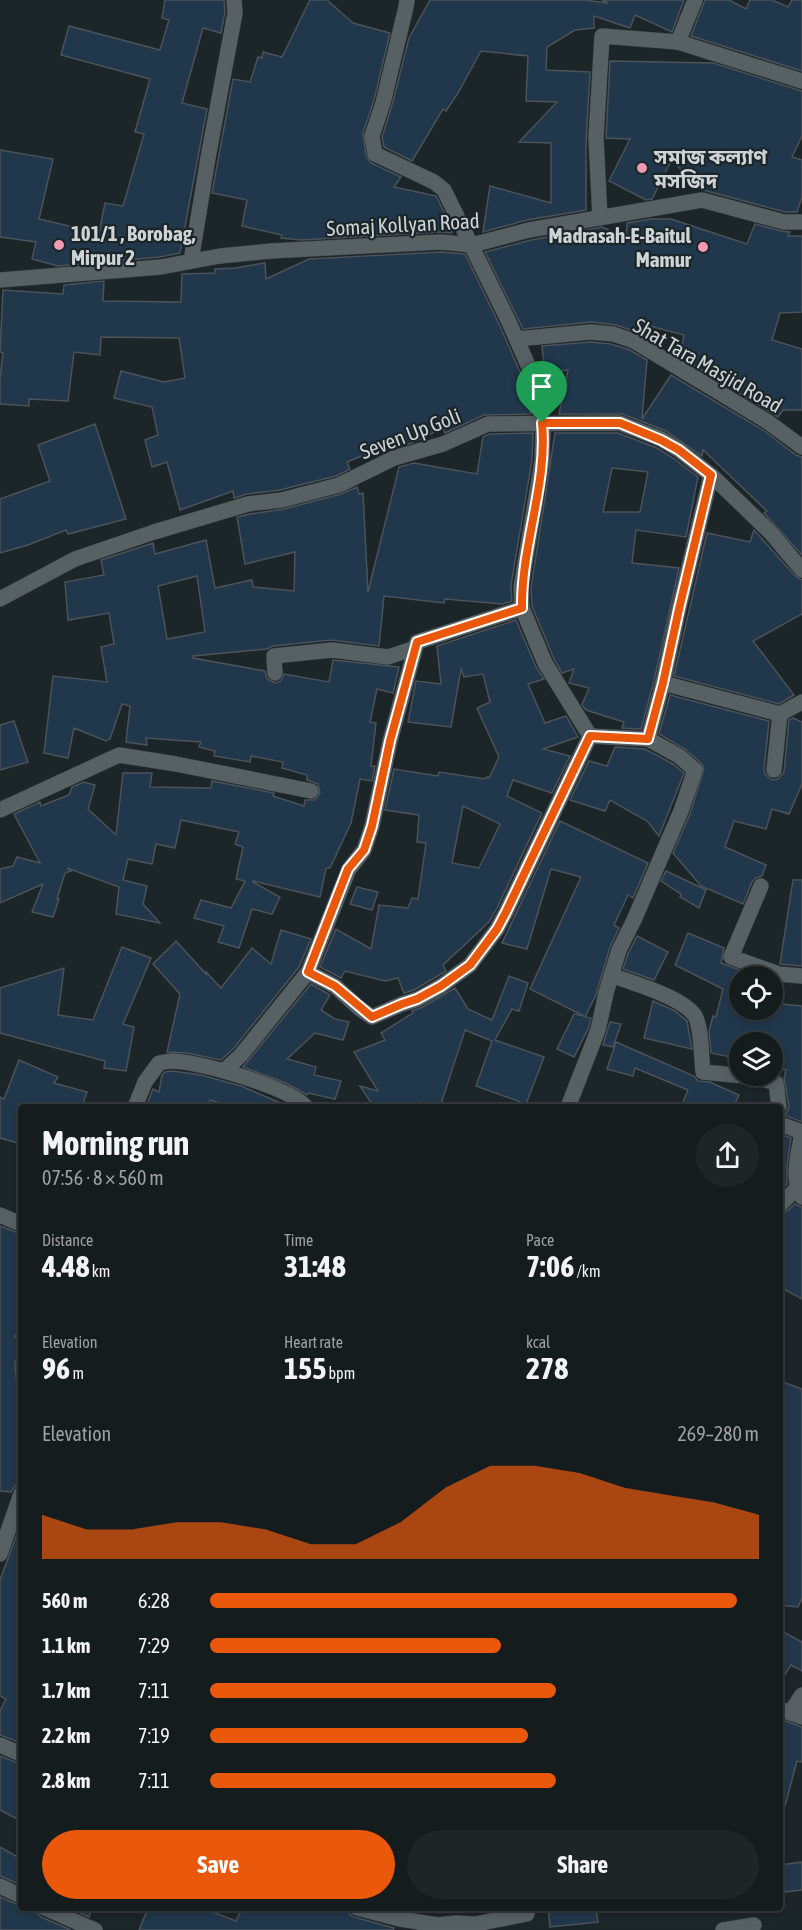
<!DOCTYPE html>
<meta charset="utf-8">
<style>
body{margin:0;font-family:"Asap Condensed","Noto Sans Bengali",sans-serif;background:#1e2527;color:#f1f3f6;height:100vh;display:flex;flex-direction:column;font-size:22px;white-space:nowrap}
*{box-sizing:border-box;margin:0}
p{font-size:20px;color:#9da1a4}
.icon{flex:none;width:33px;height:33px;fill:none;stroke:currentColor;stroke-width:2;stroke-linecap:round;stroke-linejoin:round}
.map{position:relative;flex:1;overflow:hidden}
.side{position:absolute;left:18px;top:1104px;width:765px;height:807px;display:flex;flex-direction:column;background:#151c1e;border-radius:6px;box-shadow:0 3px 9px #0003,0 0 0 2px #343a3c}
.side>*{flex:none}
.buttons{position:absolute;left:729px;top:966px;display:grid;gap:12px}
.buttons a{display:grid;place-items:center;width:54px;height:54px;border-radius:50%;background:#151c1e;box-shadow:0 3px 9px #0003,0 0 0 2px #343a3c;font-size:30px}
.pin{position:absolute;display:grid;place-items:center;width:51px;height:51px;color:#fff;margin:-62px -26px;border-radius:50% 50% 50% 0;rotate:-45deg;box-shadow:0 0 6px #0007}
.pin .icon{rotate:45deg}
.round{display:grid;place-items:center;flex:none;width:63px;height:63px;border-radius:32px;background:#1e2527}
.head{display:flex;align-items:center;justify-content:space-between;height:102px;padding:0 24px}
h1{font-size:33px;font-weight:700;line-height:45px}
.metrics{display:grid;grid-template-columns:repeat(3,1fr);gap:9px;height:102px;padding:6px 24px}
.metrics div{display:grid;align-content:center}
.metrics b{font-size:30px;font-weight:700}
.metrics small{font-size:16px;font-weight:400}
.metrics p{font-size:16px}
.chart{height:168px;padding:12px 24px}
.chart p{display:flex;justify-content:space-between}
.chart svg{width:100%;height:108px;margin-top:6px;fill:#ea580c;opacity:.7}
.action{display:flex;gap:12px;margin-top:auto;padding:12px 24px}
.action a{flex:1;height:69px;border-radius:36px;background:#ea580c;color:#fff;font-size:24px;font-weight:700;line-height:69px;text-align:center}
.action a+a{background:#1e2527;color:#f1f3f6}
ul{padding:0 24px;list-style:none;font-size:20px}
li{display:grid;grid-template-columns:96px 72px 1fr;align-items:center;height:45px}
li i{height:15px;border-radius:8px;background:#ea580c}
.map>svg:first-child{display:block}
</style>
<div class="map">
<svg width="802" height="1930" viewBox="0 0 802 1930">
<rect width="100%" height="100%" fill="#1c2528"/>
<!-- building -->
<g fill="#21374b" stroke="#4c5259" stroke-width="1.5" fill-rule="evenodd">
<polygon points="165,0 224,0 225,12 221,33 203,28 182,103 207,109 180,253 160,257 58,266 32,259 36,242 0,237 0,150 53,159 39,219 99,233 105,203 123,206 144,134 135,132 150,79 61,55 69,26 160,50 169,20 162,18"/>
<polygon points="310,0 327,0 353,23 390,33 374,100 363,133 366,156 371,163 401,177 394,187 436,196 451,226 452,233 440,232 301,240 281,238 282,235 242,226 247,200 212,193 233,79 250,82 258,57 262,58 263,52 282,57"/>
<polygon points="430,0 584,0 608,3 602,0 684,0 672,32 635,15 630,28 594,16 594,28 575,30 547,47 546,70 590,72 586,144 586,210 527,220 483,232 490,186 551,203 551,143 519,142 557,102 526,101 528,56 481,51 458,93 446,111 443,109 412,161 384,147 382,137 392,105 409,38"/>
<polygon points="705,0 729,0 746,9 750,0 772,0 788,7 792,0 802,0 802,71 691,36"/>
<polygon points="610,61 713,63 802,91 802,136 792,157 802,160 802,197 797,212 785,212 703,190 694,186 672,159 652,199 646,200 609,181 630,139 606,138"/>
<polygon points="651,219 671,219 747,244 755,224 781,231 790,232 788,236 802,236 802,312 780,313 772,340 802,349 802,410 783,410 778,417 680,357 684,335 650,326 649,339 637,332 616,325 591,322 523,329 485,252 531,240 602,227 626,237 627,223"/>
<polygon points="441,252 465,254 500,326 523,379 531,414 484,415 445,433 443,428 412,443 393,448 391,444 347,462 350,469 336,476 280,490 247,494 234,498 233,491 180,510 167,462 152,467 145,440 158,435 152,407 114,398 121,371 164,382 185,378 179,338 101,337 100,355 74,352 68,401 29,399 29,406 0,404 0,378 3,353 0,352 3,290 63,294 64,285 104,281 103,301 181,302 182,274 215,273 215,269 235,268 265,263 266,279 309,259"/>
<polygon points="590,342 611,344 630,350 647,360 642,419 671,375 763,430 796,455 802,457 802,555 764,513 767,511 703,450 702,456 666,431 623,414 559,414 568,370 545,373 542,346"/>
<polygon points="95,424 126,519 68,534 66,530 28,545 0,553 0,499 50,481 38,445"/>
<path d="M533,433L532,460L511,585L512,601L502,604L445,599L444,603L384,596L379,646L331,640L273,646L267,649L193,656V658L265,671L267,679L275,683L281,681L284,674L329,682L333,660L399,667L393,693L377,689L370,722L376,723L371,766H375L372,781L360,779L351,823L330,868H326L320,897L253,881V882L280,897L272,914L252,909L239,948L218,942L224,926L194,918L201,900L231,908L245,881L236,879L243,847L235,844L239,832L181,820L175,848L156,844L152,864L128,859L123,880L147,886L143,904L160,923L116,914L119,887L67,868L71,871L65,873L57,899H59L53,917L32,912L43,884L0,903V869L13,866L17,857L40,863L14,814L40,802L41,806L69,795L72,787L84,782L95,785L88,809L116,835L123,773H152L150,787L211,788L212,781L274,793L273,796L304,806L305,800H315L320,793L318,784L307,780V775L282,768L283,762L251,756L250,762L214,756L215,751L199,747L201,742L146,738L147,745L126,742L130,706L122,704L110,739L106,741L74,728L68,758L44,753L53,676L107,682L101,647L114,644L109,613L68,620L65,582L104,575L101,560L153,543L155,554L206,540L215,588L252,580L253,587L294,591L295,552L245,564L237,517L250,514L284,509L341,494L357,487L359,494L363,493L368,592L399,467L414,463L477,474L483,437L490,434ZM197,576L205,632L167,639L158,586Z"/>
<path d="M555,433H618L657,448L673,458L698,477L686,537L636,530L632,563L679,568L654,681L641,729L622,728L624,722L586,710L582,705L589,688L569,683L574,669L562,673L554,659L532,606L531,588ZM612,468L648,472L640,512H603Z"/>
<polygon points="754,530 795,576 802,580 802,614 753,641 794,695 779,704 674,676 707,533 750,542"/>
<path d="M516,620L536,667L544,679L528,684L545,723L566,716L578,737L543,749L570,756L552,793L513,780L507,796L542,813L497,908L489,922L443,965L446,971L414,990L404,993L398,978L385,981L345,971L341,978L320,967L336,929L371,949L379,905L408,908L412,898L418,899L426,843L417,842L419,815L385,810L394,769L438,776L439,772L485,779L487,777L489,778L499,757L477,708L490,702L483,674L464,677L461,669L451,727L408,722L416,681L441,684L437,646ZM463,806L500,824L479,868L452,863Z"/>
<polygon points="670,695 769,721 764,770 765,774 772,780 778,779 784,772 789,720 793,718 802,722 802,784 789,814 772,809 766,829 734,821 725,847 766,865 762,876 756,878 752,882 743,904 701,886 673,853 690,814 704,768 701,763 685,749 659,734"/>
<polygon points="14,721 28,762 0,770 0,725"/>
<polygon points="615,747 645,749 673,764 684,773 659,836 647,821 610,800 605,811 570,800 589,761 607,766"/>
<polygon points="560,821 648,863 633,898 628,895 614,925 619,928 610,947 596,995 585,1017 591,1018 589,1027 574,1057 557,1049 574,1014 584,1016 530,989 581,877 551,869 527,949 502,943"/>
<polygon points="666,871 706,890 699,908 680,897 681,894 661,881"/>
<polygon points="793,880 802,880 802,966 780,964"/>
<polygon points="357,887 378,892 372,910 350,904"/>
<polygon points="281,930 311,939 299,967 234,1048 221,1060 187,1053 167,1052 180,994 153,964 176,941 206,974 206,972 221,988 252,948 271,964"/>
<polygon points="688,933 724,948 721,963 740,970 740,1010 772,1010 772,1003 802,1006 802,1122 784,1115 788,1111 789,1106 784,1078 786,1070 772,1068 772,1042 740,1042 740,1059 711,1053 709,1031 713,1016 716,1017 723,989 675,965"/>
<polygon points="637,936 668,952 654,980 623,969 628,954"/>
<polygon points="122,947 151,958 123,1024 134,1027 126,1071 104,1068 105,1061 0,1033 0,988 64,968 58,1015 93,1020"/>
<polygon points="509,976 528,983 519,1011 512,1009 495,1040 544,1057 526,1104 476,1086 492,1041 465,1030 440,1107 432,1107 421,1102 421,1107 374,1107 360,1086 378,1091 354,1052 385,1040 381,1033 413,1013 412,1011 423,1007 455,988 468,1009 492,1020"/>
<polygon points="311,984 330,995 321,1010 335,1019 349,1022 343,1040 315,1033 287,1059 316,1067 314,1075 341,1081 335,1099 308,1093 307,1095 286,1083 243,1067"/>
<polygon points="653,1001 675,1011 687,1021 692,1049 644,1038"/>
<polygon points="610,1022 621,1024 613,1047 603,1045"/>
<polygon points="616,1042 694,1076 698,1081 710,1082 739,1095 733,1107 681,1107 688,1090 635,1068 633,1076 607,1069"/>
<polygon points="19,1060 58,1077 54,1083 87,1092 82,1107 21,1107 21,1144 0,1138 0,1097 4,1099"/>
<polygon points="173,1071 201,1075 241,1086 290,1107 233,1107 210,1100 207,1107 146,1107 153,1089 159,1092 162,1075 165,1072"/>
<polygon points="780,1134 791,1138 787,1165 787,1184 780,1191"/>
<polygon points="795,1204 802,1207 802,1299 780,1287 780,1214 786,1212"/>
<polygon points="0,1226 21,1234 21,1324 15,1337 21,1339 21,1348 15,1363 21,1429 21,1484 15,1486 11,1492 0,1491"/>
<polygon points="780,1381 802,1389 802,1598 798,1607 780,1605"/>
<polygon points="19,1529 21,1529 21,1743 0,1735 0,1711 6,1699 0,1696 0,1580"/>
<polygon points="780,1630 802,1642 802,1671 791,1665 780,1682"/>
<polygon points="780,1719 802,1727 802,1762 797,1761 785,1806 780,1805"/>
<polygon points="0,1756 21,1764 21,1821 0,1810"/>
<polygon points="0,1847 21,1859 21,1885 0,1876"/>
<polygon points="802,1862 802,1890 785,1892 784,1884 780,1885 780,1865"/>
<polygon points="0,1897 21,1906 21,1908 35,1908 37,1913 41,1917 71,1930 0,1930"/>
<polygon points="69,1908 92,1908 89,1917"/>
<polygon points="148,1908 202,1908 236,1921 242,1908 348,1908 350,1915 354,1917 394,1928 393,1930 139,1930"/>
<polygon points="548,1908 596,1908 598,1922 550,1927"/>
</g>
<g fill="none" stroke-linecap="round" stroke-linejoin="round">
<defs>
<g id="minor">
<polyline points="678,42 695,0"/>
<polyline points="600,218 596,138 602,36 678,42 802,81"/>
<polyline points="191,261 208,158 235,13 234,0"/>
<polyline points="0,280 161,267 220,256 271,251 441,242 472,245 529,230 702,200 784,222 802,222"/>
<polyline points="517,339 590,332 613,334 634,341 768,422 802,447"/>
<polyline points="0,599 75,559 154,532 248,504 282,500 339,485 394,458 443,444 488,424 620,423 661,439 679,450 711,475 771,533 802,570"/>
<polyline points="275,673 274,656 332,650 388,657 415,648"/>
<polyline points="663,683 780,714 802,702"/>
<polyline points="648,739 663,683 679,608 711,475"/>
<polyline points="774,770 780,714"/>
<polyline points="0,810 119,755 176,764 311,791"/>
<polyline points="761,886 731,957 779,974 802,976"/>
<polyline points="308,972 335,986 359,1008 372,1017 402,1004 418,999 441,986 470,965 497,929 506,912 590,736 545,663 522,608 521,587 542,461 543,431 540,406 535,381 509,322 444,190 434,182 375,154 372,136 383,103 406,7 407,0"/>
<path d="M611,975C632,983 683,997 695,1016C702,1029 701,1057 703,1072L755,1077L776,1083L779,1107"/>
<polyline points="224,1071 241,1055 308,972 349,869 364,850 372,826 390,741 417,642 522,608"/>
<path d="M135,1107L145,1082L159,1063C164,1062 169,1061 173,1061C201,1062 289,1087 306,1107"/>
<polyline points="568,1107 598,1030 606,993 619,950 634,920 681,811 695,770 679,756 648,739 590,736"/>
<polyline points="780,1124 802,1132"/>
<path d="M802,1134C798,1155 791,1178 802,1197"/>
<polyline points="780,1205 797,1188"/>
<polyline points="0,1215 21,1224"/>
<polyline points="0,1554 21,1494"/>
<polyline points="780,1709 802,1717"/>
<polyline points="790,1713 802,1695"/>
<polyline points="0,1745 21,1754"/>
<polyline points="0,1886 21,1896"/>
<polyline points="45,1908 95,1930"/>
<polyline points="357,1908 400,1919 438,1925 456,1923 475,1924 527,1914"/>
<polyline points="723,1930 754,1925"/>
</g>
</defs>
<!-- minor casing -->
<use href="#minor" stroke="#3a4144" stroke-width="16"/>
<!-- minor -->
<use href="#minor" stroke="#576164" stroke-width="15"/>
</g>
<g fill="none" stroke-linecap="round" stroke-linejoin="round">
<defs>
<path id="route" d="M542,423H620L661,440L679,450L711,475L679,609L663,683L648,739L590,736L506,912L497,929L470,965L441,986L417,999L402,1004L372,1017L335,986L308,972L348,869L364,850L372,826L390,741L417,642L522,608C521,546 548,483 542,423Z"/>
</defs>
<!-- route casing -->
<use href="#route" stroke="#fff" stroke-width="12"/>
<!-- route -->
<use href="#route" stroke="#ea580c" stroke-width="8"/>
</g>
<!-- markers -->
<g fill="#f19ab3" stroke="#1c2528" stroke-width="2">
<circle cx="642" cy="168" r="6"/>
<circle cx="59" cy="245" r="6"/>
<circle cx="703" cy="247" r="6"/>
</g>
<g text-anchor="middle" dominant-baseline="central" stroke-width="4.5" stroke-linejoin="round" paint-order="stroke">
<!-- poi labels -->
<g font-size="21" font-weight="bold" fill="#ced4d5" stroke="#1c2528" text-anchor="start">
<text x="654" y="156">সমাজ কল্যাণ<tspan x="654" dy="24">মসজিদ</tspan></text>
<text x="71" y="233">101/1 , Borobag,<tspan x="71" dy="24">Mirpur 2</tspan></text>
<text x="691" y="235" text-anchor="end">Madrasah-E-Baitul<tspan x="691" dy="24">Mamur</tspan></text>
</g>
<!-- street labels -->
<g font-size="21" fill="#ced4d5" stroke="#1c2528">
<text transform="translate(403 224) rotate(-3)">Somaj Kollyan Road</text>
<text transform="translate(708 365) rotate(30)">Shat Tara Masjid Road</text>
<text transform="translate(410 433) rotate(-21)">Seven Up Goli</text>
</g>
</g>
</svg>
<div class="buttons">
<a><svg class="icon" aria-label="locate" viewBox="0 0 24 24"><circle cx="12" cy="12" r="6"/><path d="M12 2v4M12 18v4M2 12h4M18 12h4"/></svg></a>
<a><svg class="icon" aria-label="layers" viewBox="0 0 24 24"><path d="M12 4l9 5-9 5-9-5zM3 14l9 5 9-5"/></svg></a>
</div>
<div class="pin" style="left:542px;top:423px;background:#1e9e55"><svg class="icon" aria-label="arrive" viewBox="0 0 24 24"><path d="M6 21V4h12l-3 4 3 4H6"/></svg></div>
<section class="side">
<div class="head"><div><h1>Morning run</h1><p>07:56 · 8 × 560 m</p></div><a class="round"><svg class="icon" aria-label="share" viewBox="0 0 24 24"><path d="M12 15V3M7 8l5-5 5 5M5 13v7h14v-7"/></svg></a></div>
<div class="metrics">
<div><p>Distance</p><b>4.48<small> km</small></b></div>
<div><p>Time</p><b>31:48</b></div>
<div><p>Pace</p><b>7:06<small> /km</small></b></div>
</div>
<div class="metrics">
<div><p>Elevation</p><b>96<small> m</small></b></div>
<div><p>Heart rate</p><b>155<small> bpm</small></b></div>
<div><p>kcal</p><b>278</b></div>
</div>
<div class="chart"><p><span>Elevation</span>269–280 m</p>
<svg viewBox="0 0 160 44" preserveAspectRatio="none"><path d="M0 44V26L10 32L20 32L30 29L40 29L50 32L60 38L70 38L80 29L90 15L100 6L110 6L120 9L130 15L140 18L150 21L160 26V44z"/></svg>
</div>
<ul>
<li><b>560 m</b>6:28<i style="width:96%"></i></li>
<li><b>1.1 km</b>7:29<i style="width:53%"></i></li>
<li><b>1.7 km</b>7:11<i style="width:63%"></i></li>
<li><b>2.2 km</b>7:19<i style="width:58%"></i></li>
<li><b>2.8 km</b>7:11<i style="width:63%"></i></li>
</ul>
<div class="action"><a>Save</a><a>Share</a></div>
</section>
</div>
